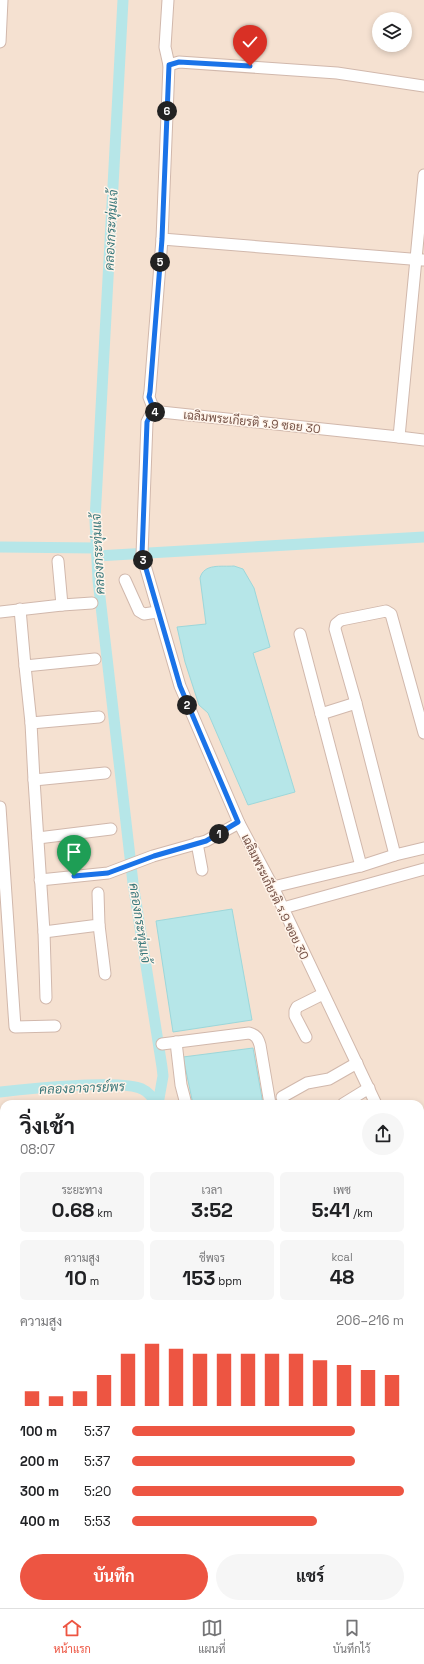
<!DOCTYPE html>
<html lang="th">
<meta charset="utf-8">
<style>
body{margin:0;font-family:"Space Grotesk",Sarabun,sans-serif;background:#f6f6f6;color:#202124;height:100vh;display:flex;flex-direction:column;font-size:15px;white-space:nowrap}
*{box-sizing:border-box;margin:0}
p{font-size:13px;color:#757577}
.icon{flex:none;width:22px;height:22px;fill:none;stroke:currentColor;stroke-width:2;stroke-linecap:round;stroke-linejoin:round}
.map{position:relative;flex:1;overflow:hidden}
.side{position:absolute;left:0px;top:1100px;width:424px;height:508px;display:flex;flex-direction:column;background:#fff;border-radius:12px 12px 0 0;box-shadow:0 2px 6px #0003}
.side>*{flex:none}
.controls{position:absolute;left:372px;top:12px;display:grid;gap:8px}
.controls a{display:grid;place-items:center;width:40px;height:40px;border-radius:50%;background:#fff;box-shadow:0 2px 6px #0003;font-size:20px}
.pin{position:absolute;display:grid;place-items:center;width:34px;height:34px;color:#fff;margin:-41px -17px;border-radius:50% 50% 50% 0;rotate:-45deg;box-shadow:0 0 4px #0007}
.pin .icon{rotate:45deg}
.km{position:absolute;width:20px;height:20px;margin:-10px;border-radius:50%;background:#222;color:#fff;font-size:11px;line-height:20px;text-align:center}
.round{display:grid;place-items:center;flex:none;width:42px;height:42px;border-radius:21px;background:#f6f6f6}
.head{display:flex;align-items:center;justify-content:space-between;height:68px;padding:0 20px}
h1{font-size:22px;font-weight:700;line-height:30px}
.figures{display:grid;grid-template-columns:repeat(3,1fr);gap:6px;height:68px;padding:4px 20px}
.figures div{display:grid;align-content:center;border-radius:6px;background:#f6f6f6;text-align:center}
.figures b{font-size:20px;font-weight:700}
.figures small{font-size:11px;font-weight:400}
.figures p{font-size:11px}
.chart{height:112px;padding:8px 20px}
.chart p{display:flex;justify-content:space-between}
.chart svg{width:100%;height:72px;margin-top:4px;stroke:#ed5542;stroke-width:6}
.primary-button{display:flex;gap:8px;margin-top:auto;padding:8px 20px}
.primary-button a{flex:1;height:46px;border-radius:24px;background:#ed5542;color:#fff;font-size:16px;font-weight:700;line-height:46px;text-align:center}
.primary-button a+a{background:#f6f6f6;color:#202124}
ul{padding:0 20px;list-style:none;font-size:13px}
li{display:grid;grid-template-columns:64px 48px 1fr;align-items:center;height:30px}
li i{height:10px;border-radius:5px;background:#ed5542}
.tab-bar{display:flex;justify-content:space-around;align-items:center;height:56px;border-top:1px solid #e0e0e0;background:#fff;font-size:11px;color:#757577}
.tab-bar a{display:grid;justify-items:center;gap:2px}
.tab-bar .active{color:#ed5542}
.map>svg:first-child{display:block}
</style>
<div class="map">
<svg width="424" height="1608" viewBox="0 0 424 1608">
<rect width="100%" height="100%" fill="#fdf0e3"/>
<!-- residential -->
<path fill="#f5e1d1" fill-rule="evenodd" d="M0,0H424V1573L420,1574V1104H4V1604H302L286,1608H0ZM379,19H405V45H379Z"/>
<!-- green -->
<polygon fill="#d7ebc1" points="424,1594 424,1608 390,1608 396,1604 420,1604 420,1595"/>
<!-- water -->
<g fill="#b6e6e8" stroke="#9cd7da">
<path d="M234,566L243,569L254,588L270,647L253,653L295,792L248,805L208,713L199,705L185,662L177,627L206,624L200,578C204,563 221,567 234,566Z"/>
<polygon points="232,909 252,1020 173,1032 156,921"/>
<polygon points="253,1048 263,1104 193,1104 183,1057"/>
</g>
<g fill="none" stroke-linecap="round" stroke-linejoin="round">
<!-- canal -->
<g stroke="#b6e6e8" stroke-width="11">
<polyline points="123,0 95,520 98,580 133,883 162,1067 163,1076 158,1104"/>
<polyline points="0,547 97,548"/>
<polyline points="97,556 424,537"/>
<path d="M0,1092C26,1089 122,1079 142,1089C149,1092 153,1098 157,1104"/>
<polyline points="420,1278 424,1278"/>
<polyline points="269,1604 269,1608"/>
</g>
<defs>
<g id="street">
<polyline points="0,42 2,0"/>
<polyline points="169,65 179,62 337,73 424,86"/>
<polyline points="162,239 423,260"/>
<polyline points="155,413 149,397 150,391 162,239 169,65 165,47 168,0"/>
<polyline points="399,437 424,440"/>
<polyline points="58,561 62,605 92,603"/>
<polyline points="125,580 139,611 144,614 157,612"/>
<polyline points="20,609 25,666 95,659"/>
<polyline points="0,612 62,605"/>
<polyline points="300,634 361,866"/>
<polyline points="25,666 31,723 99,717"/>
<polyline points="321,714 356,703"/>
<polyline points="31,723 34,780 105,773"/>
<polyline points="424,733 391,614 386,611 341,620 336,624 335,629 356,703 395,855 424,848"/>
<polyline points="34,780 44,932 99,925 98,893"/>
<polyline points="0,807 15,1027 55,1026"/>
<polyline points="38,838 111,829"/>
<polyline points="197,843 202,870"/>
<polyline points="40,880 108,873 153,856 206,841 239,823"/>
<polyline points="273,887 361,866 395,855"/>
<polyline points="283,908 424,869"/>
<polyline points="99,925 105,974"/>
<polyline points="44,932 46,998"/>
<polyline points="306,1037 295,1016 295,1011 297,1007 323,994"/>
<polyline points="176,1042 181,1085 186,1104"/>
<path d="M162,1044L249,1033C256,1035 258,1038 260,1045L270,1104"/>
<polyline points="282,1097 307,1083 329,1079 357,1063"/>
<polyline points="343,1104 369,1088"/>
<polyline points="376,1104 273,887 239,823 180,686 142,555 147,422 150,416 161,412 399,437 424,175"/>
<polyline points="420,1203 424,1217"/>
<polyline points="0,1260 4,1259"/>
<polyline points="0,1356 4,1353"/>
<polyline points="420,1356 424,1356"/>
<polyline points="420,1398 424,1398"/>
<polyline points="328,1608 340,1604"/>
</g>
<g id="secondary">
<polyline points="420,1435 424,1434"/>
<polyline points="0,1542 4,1541"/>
<polyline points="420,1557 424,1556"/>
<polyline points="161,1608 176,1604"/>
<polyline points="225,1608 239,1604"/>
</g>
<g id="highway">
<polyline points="420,1482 424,1481"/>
<polyline points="420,1513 424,1512"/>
<polyline points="0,1588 4,1587"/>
<polyline points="46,1608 61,1604"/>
</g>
</defs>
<!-- street casing -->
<use href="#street" stroke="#d1b8ac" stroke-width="13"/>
<!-- secondary casing -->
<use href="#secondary" stroke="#d4b7a9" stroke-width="18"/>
<!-- highway casing -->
<use href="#highway" stroke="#d9cfcc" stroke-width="23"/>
<!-- street -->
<use href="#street" stroke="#fff" stroke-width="11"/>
<!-- secondary -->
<use href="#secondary" stroke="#fff" stroke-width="16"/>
<!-- highway -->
<use href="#highway" stroke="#faa697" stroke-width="21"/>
</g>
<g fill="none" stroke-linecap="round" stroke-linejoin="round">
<defs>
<polyline id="route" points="74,876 108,873 154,856 206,841 238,822 180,686 142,555 147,422 150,416 155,413 149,397 150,392 162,239 169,65 179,62 250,66"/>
</defs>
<!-- route casing -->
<use href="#route" stroke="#fff" stroke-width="8"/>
<!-- route -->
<use href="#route" stroke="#1a73e8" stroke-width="5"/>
</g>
<g text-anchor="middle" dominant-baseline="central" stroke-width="3" stroke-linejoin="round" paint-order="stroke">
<!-- street labels -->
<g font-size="12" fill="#765348" stroke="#fff4ea">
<text transform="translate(252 422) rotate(6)">เฉลิมพระเกียรติ ร.9 ซอย 30</text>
<text transform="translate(275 897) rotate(64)">เฉลิมพระเกียรติ ร.9 ซอย 30</text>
</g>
<!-- water labels -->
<g font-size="13" font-style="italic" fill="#3b797c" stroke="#fff4ea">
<text transform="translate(111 230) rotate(-87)">คลองกระทุ่มแจ้</text>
<text transform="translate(98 554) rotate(-93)">คลองกระทุ่มแจ้</text>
<text transform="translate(140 923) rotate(81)">คลองกระทุ่มแจ้</text>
<text transform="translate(82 1088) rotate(-2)">คลองอาจารย์พร</text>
</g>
</g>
</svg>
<div class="controls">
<a><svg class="icon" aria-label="layers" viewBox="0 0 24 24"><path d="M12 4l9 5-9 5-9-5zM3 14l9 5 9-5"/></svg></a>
</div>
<div class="pin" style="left:74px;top:876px;background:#1e9e55"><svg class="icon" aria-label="arrive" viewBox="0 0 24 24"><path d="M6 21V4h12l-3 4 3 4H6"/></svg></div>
<div class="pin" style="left:250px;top:66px;background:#d93025"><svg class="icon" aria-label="check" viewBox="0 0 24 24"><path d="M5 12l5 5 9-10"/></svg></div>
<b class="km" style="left:219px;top:834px">1</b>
<b class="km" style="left:187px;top:705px">2</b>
<b class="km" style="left:143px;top:560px">3</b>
<b class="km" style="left:155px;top:412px">4</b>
<b class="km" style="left:160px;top:262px">5</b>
<b class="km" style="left:167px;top:111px">6</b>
<section class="side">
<div class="head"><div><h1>วิ่งเช้า</h1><p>08:07</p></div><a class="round"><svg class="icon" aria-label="share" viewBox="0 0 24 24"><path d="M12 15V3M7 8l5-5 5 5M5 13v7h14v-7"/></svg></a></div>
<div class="figures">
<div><p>ระยะทาง</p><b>0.68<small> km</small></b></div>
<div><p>เวลา</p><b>3:52</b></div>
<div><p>เพซ</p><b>5:41<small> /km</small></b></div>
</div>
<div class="figures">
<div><p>ความสูง</p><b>10<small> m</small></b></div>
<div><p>ชีพจร</p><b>153<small> bpm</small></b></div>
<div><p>kcal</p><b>48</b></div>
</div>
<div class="chart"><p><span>ความสูง</span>206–216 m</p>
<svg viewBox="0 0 160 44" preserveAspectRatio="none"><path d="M5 44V35M15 44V38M25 44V35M35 44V25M45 44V12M55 44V6M65 44V9M75 44V12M85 44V12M95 44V12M105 44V12M115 44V12M125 44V16M135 44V19M145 44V22M155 44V25"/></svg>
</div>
<ul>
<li><b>100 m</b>5:37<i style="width:82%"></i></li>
<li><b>200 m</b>5:37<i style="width:82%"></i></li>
<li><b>300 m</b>5:20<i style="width:100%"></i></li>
<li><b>400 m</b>5:53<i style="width:68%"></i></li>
</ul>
<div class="primary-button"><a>บันทึก</a><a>แชร์</a></div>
</section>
</div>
<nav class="tab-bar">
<a class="active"><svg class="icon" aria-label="home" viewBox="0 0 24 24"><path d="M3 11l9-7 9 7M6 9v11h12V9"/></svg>หน้าแรก</a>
<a><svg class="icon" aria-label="map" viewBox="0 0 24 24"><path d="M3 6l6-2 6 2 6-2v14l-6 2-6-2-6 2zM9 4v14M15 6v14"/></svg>แผนที่</a>
<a><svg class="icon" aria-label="saved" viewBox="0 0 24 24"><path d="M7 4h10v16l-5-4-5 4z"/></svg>บันทึกไว้</a>
</nav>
